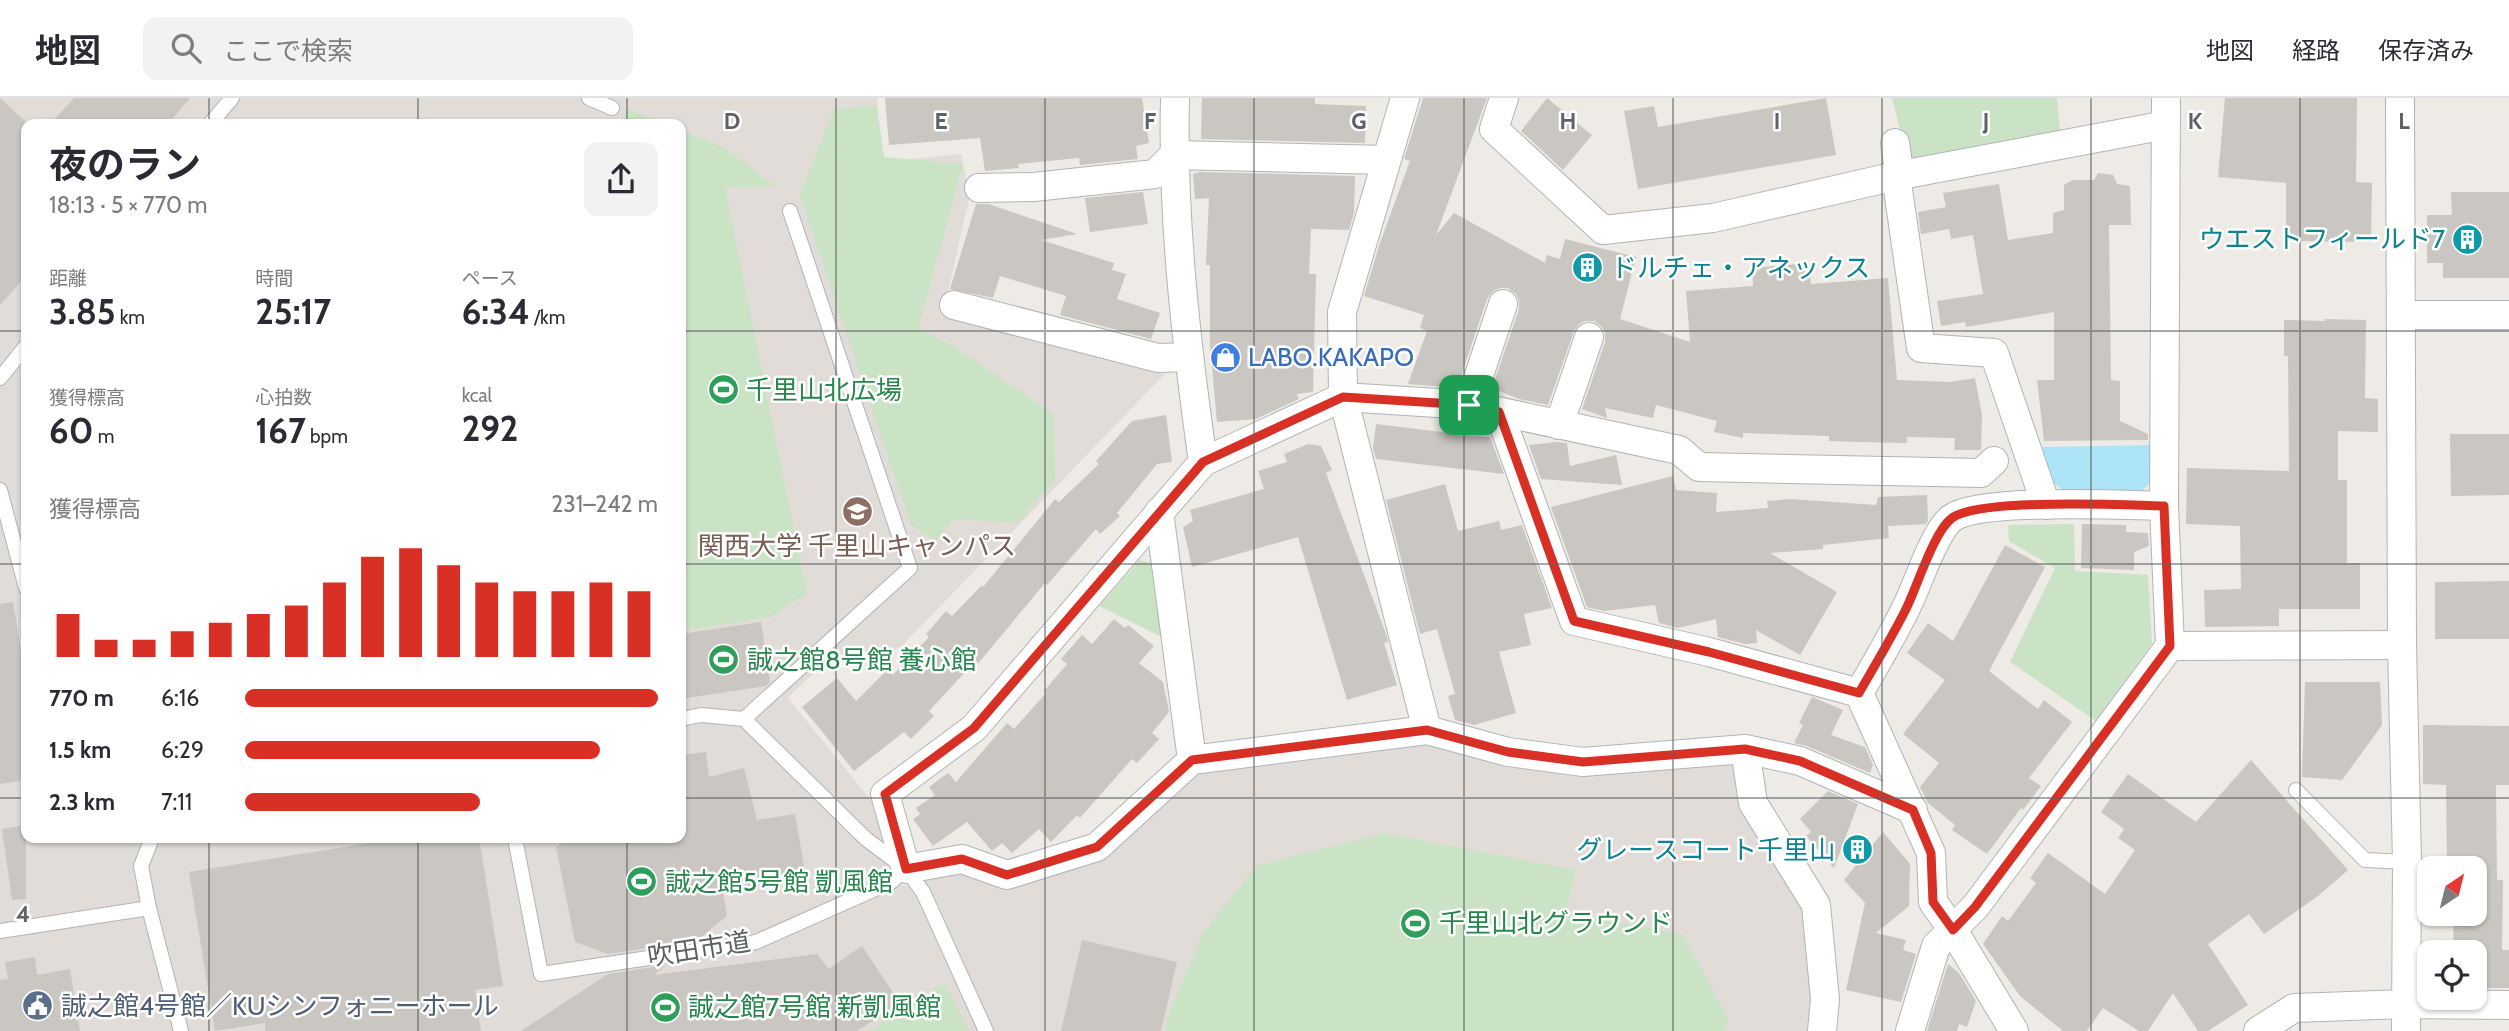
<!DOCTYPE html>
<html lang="ja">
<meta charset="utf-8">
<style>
body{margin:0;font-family:Cabin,"Noto Sans JP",sans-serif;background:#f2f2f3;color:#2b2b33;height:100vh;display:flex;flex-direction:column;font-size:26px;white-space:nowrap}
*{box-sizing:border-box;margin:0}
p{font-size:23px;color:#7c7c81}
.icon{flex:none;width:38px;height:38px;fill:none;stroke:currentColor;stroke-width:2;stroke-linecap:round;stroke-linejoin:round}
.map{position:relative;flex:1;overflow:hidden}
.side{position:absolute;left:21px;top:21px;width:665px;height:724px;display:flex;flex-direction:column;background:#fff;border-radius:14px;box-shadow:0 2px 5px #0004}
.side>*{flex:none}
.needle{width:46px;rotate:35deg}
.tools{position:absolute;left:2417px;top:758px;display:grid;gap:14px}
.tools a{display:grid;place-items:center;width:70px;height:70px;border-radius:14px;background:#fff;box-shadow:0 2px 5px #0004;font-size:35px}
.pin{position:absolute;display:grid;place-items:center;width:60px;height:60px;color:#fff;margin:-30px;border-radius:14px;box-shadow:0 4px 10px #0006}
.round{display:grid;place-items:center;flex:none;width:74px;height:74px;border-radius:14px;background:#f2f2f3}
.headline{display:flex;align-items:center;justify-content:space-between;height:119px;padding:0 28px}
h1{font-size:38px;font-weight:700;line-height:52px}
.stats{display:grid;grid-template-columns:repeat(3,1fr);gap:10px;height:119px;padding:7px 28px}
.stats div{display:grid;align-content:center}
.stats b{font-size:35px;font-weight:700}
.stats small{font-size:19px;font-weight:400}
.stats p{font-size:19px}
.chart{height:196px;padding:14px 28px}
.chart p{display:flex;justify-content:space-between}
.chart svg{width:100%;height:126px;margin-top:7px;stroke:#d93025;stroke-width:6}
ul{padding:0 28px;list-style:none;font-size:23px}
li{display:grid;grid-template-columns:112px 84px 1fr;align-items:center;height:52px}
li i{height:18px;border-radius:9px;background:#d93025}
header{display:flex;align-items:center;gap:42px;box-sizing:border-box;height:98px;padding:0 35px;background:#fff;border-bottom:2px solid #e1e1e2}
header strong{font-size:33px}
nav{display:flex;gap:38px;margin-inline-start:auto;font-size:24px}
.search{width:490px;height:63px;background:#f2f2f3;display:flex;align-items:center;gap:18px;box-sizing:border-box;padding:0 24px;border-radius:14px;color:#7c7c81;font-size:26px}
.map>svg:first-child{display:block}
</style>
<header>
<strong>地図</strong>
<div class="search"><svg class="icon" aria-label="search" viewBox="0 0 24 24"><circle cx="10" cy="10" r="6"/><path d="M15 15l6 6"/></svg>ここで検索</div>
<nav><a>地図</a><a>経路</a><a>保存済み</a></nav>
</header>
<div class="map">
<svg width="2509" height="933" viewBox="0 0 2509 933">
<rect width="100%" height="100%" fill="#eeebe6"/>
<!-- education -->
<path fill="#e1dcd7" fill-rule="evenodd" d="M0,0H877L880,64L961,56L970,97L943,215L1165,276L900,550L824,565L788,600L882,716L891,760L884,774L903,788L959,772L1006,789L1108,758L1197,674L1448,644L1729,659L1805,810L1813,933H0ZM26,26H681V740H26Z"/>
<!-- green -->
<g fill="#cae3c4">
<polygon points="1892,0 2057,0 2060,34 1908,63"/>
<polygon points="877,8 884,59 963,66 918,231 952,247 1054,316 1055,382 1018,425 954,421 936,443 911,427 800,97 834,11"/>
<polygon points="627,11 666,26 620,26"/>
<polygon points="681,32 725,50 775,88 725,90 807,495 771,519 681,533"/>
<polygon points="2074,426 2075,473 2148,477 2152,546 2096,623 2010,564 2055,470 2009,443 2008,427"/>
<polygon points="1140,462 1153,466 1164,540 1099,508"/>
<polygon points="1384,735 1576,772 1565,815 1683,836 1729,923 1724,933 1166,933 1167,921 1203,835 1256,768"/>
<polygon points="944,885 970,933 871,933"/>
</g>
<!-- water -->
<polygon fill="#ade4f7" points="2151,347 2153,381 2142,393 2068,395 2052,384 2042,349"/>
<!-- building -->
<g fill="#cac6c2">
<polygon points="0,0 26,24 26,178 0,207"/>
<polygon points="74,0 190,0 168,26 50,26"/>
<polygon points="885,0 1142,0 1149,45 1136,48 1138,61 1080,67 1079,60 1018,66 1019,70 985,73 980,40 889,47"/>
<polygon points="1202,0 1315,0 1315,6 1366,8 1365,45 1201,41"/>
<polygon points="1423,0 1487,0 1436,137 1454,115 1545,165 1547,157 1560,161 1565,141 1636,159 1620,221 1690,244 1686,193 1753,188 1752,170 1809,165 1811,186 1888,180 1897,282 1950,284 1975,280 1982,317 1981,352 1954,352 1955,340 1907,339 1907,345 1859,344 1829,343 1829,338 1743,335 1743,340 1714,334 1717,323 1656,307 1653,320 1605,310 1607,320 1582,311 1605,244 1605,235 1602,229 1594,223 1585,223 1579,226 1574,233 1548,307 1519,301 1492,290 1519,211 1519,203 1516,196 1508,190 1500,190 1493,193 1487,201 1457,290 1408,286 1427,233 1420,230 1424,217 1364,198 1380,145 1410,63 1404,61"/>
<polygon points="1547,0 1592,37 1563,72 1521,33"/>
<polygon points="1826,0 1836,57 1638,91 1624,13 1654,8 1658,29"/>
<polygon points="2225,0 2357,0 2356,84 2372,85 2371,144 2286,143 2286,85 2218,79"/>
<polygon points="1200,74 1355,78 1354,115 1349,132 1311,131 1309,176 1316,176 1313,294 1297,296 1299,301 1256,321 1217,324 1210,247 1210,167 1206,167 1209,100 1195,101 1193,76"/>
<polygon points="2098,75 2113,77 2117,86 2130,88 2131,127 2109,127 2111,282 2120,283 2120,323 2148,336 2148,342 2044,343 2037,282 2054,282 2054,214 1966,229 1965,224 1941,228 1937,203 1983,196 1973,137 1951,141 1949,131 1921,136 1918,114 1946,109 1943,95 1999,86 2008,142 2053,135 2053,115 2064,112 2064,87 2073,82 2094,82"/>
<polygon points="1143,94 1148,126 1090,134 1085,100"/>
<polygon points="2451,94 2509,94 2509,180 2443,180 2443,165 2427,165 2427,117 2452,117"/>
<polygon points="976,106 988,106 1077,136 1041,142 1114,165 1112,172 1126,176 1117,201 1160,215 1151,241 1060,217 1066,198 1000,178 993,200 950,191"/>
<polygon points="2325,221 2366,222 2365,300 2378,301 2378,334 2338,333 2338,382 2347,382 2347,465 2360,465 2360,511 2279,511 2279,528 2205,529 2204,492 2241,491 2240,428 2186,426 2187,370 2289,373 2288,258 2284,258 2284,222 2325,223"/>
<polygon points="1166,317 1172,364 1157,366 1117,415 1120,418 1100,436 1096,431 1047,487 1045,485 970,575 967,572 929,613 934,618 911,641 904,634 854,673 802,609 837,580 856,603 887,572 893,577 929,539 926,536 946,513 952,518 982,487 983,489 1055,401 1059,404 1099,366 1096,363 1132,323"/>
<polygon points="1376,326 1450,335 1450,337 1490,339 1504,376 1376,361 1373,350"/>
<polygon points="2450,336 2509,336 2509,397 2451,398"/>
<polygon points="1556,344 1567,345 1570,368 1616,357 1622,387 1541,381 1529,347"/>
<polygon points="1308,346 1321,348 1332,372 1326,375 1386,536 1388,544 1384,545 1397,587 1347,602 1298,439 1192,469 1183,429 1193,423 1190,412 1264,391 1258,373 1287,364 1284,356"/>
<polygon points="1673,378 1676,392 1717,395 1716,414 1768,410 1767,403 1791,401 1876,407 1878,399 1927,397 1928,423 1926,426 1888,428 1889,440 1823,447 1823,451 1770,455 1837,494 1800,557 1756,532 1757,545 1745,546 1718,539 1716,521 1678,530 1659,525 1655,507 1604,513 1587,509 1551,409"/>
<polygon points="1445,386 1458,433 1499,423 1501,432 1522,427 1552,510 1524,516 1531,547 1499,554 1516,615 1474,627 1455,622 1448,598 1455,596 1437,531 1420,536 1386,402"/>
<polygon points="2082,426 2126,427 2126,434 2148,435 2149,448 2134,454 2134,472 2081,470"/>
<polygon points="2005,447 2045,469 1989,573 2038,611 2044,602 2072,624 2029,680 2041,688 2023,712 2021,710 1987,756 1952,732 1955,727 1928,705 1920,689 1939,665 1903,636 1945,582 1907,555 1928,525 1953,543"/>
<polygon points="2509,483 2509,541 2435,541 2435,484"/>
<polygon points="13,504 26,583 26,682 0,686 0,506"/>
<polygon points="1114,521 1125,530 1128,527 1154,548 1139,565 1163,584 1169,614 1152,635 1159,641 1137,665 1132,661 1080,720 1077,717 1051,744 1039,731 1012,755 1002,745 992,753 967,724 933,748 913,721 920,716 916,710 935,697 929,689 948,675 956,684 1007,625 1014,631 1046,595 1044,593 1067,566 1061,561 1082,537 1092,546"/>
<polygon points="761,524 770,584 766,588 681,601 681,536"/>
<polygon points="2305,584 2380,584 2382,627 2342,682 2302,679"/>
<polygon points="1812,599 1843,612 1831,637 1865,649 1873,667 1870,675 1807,648 1794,645 1803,627 1799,625"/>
<polygon points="2423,627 2509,628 2509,687 2496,687 2497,782 2503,782 2502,852 2509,852 2509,890 2474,890 2474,854 2453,854 2454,816 2474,816 2474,770 2447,770 2446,687 2423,686"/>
<polygon points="706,654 709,679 744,670 757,722 795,716 806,780 723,794 727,818 696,843 608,856 575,844 556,749 568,740 681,740 681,657"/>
<polygon points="2251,662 2348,772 2318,798 2264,836 2249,816 2208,846 2248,907 2208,933 2198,933 2173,895 2148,933 2139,933 2103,910 2087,933 2063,933 2020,898 1983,846 2002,818 2008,823 2036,785 2030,780 2048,755 2105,796 2135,752 2118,740 2124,731 2101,714 2128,676 2196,724"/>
<polygon points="1828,693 1858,706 1834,770 1806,738 1811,734 1800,721"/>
<polygon points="26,727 26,801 12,802 2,731"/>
<polygon points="1883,734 1910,766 1909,808 1876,835 1906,842 1903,852 1916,856 1901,904 1846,892 1865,805 1844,782"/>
<polygon points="400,740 479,740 503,888 475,892 481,933 265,933 265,925 215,933 189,774"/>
<polygon points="1082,842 1177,864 1161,933 1061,933"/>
<polygon points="862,848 900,905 857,933 521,933 608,876 666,867 654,877 817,856 829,871"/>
<polygon points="35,859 37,877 70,871 80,933 0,933 0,882 8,881 5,864"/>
<polygon points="1948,866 1959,875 1976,903 1967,929 1959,926 1957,933 1927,933"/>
</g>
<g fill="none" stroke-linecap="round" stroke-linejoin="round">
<defs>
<g id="service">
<polyline points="589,0 612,10"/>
<polyline points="210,26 232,0"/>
<polyline points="0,280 26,248"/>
<polyline points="0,392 26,490"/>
<polyline points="681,621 701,617 744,621 866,741 906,771 923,794 986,933"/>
<polyline points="744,621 910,470 790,113"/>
<polyline points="2296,692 2365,762 2407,764"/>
<polyline points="515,740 541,876 756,844 891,784 906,771"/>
<polyline points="149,810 181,933"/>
<polyline points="0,833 149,810 141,768 152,740"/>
</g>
<g id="minor">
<path d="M1175,0C1172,121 1186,244 1203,364"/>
<polyline points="1405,0 1342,214 1343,299 1427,632"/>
<polyline points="1504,0 1494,31 1603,132 1713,120 1896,78 2166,27"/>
<polyline points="2400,0 2402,547 2407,764 2406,933"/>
<polyline points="1895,45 1898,66 1896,78 1921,250 1994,255 2046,407"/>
<polyline points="979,90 1034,89 1155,76 1174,57 1386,62"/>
<polyline points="954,207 1158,260 1189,259"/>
<polyline points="2402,217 2509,217"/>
<polyline points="1469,307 1503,206"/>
<polyline points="1499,314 1574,523 1709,554 1859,595"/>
<polyline points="1559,327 1589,239"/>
<polyline points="1159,414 1192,662"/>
<polyline points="2170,548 2402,547"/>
<path d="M1859,595C1875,567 1892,539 1906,510C1917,489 1934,433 1952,420C1979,400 2124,407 2164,408"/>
<polyline points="1859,595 1931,755 1933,804 1953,832 2014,933"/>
<polyline points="1745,651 1753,705 1816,807 1825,901 1822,933"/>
<polyline points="1913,712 1800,663 1745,651 1583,664 1508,654 1427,632 1192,662 1097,749 1007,777 962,761 906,771 885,696 974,630 1203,364 1343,299 1469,307 1679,352 1699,369 1981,375 1994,363"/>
<polyline points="1910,933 1936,848 1975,809 2170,548 2164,408 2166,0"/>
<polyline points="2258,933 2294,910 2405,906 2509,907"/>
</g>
</defs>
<!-- service casing -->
<use href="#service" stroke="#b1b4b6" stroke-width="16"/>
<!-- minor casing -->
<use href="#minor" stroke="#b1b4b6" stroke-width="30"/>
<!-- service -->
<use href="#service" stroke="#fff" stroke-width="14"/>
<!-- minor -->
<use href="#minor" stroke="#fff" stroke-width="28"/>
</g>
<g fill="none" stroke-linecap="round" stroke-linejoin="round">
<defs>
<path id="route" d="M1343,299L1469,307L1499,314L1574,523L1709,554L1859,595C1875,567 1892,539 1906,511C1917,489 1934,433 1952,420C1979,400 2124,407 2164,408L2170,548L1975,809L1953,832L1933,804L1931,755L1913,712L1800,663L1745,651L1583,664L1508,654L1427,632L1192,662L1097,749L1007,777L962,761L906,771L885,696L974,630L1203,364Z"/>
</defs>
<!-- route casing -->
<use href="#route" stroke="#fff" stroke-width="14"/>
<!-- route -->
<use href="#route" stroke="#d93025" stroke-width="9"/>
</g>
<!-- grid -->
<path fill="none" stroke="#5d6264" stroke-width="2" stroke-opacity="0.55" d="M209,0V26M418,0V26M627,0V26M836,0V933M1045,0V933M1254,0V933M1464,0V933M1673,0V933M1882,0V933M2091,0V933M2300,0V933M0,233H26M681,233H2509M0,466H26M681,466H2509M0,700H26M681,700H2509M209,740V933M418,740V933M627,740V933"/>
<!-- icons -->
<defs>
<symbol id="building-disc" viewBox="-11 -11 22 22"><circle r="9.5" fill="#0f9aa8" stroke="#fff"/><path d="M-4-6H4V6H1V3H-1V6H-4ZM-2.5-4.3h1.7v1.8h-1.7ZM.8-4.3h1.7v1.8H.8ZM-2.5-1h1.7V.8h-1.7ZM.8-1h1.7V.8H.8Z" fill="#fff"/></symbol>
<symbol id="shop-disc" viewBox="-11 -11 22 22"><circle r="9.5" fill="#3f7fe0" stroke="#fff"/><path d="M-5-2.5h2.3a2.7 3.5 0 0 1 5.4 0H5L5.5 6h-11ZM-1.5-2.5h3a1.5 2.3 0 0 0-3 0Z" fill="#fff"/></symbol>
<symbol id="stadium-disc" viewBox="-11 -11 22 22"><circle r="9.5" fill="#2e9e5b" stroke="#fff"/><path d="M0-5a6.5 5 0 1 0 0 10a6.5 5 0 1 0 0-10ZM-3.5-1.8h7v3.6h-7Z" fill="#fff"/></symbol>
<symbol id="university-disc" viewBox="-11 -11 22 22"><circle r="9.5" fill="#8d6e63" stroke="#fff"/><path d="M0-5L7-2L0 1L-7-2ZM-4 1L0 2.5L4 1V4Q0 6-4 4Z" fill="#fff"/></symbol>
<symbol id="civic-disc" viewBox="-11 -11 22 22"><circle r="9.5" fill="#5c6f8a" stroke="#fff"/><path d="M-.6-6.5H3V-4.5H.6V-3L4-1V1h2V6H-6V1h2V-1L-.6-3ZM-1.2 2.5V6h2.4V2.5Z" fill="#fff"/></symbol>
</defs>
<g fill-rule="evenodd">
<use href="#building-disc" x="2450" y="124" width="35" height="35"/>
<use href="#building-disc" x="1570" y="152" width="35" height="35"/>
<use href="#shop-disc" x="1208" y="242" width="35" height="35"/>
<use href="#stadium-disc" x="706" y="274" width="35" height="35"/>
<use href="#university-disc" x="840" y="396" width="35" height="35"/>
<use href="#stadium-disc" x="706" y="544" width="35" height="35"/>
<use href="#building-disc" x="1840" y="734" width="35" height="35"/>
<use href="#stadium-disc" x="624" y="766" width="35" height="35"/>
<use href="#stadium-disc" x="1398" y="808" width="35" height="35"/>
<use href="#civic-disc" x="20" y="890" width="35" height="35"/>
<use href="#stadium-disc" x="648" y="892" width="35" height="35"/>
</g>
<g text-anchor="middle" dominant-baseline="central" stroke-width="5" stroke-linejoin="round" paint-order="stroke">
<!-- culture labels -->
<g font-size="26" fill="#0d838f" stroke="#fff" text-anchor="end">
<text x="2445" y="141">ウエストフィールド7</text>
<text x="1611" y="170" text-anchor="start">ドルチェ・アネックス</text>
<text x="1835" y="752">グレースコート千里山</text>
</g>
<!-- shop labels -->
<g font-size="26" fill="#366cbe" stroke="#fff" text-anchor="start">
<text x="1248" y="259">LABO.KAKAPO</text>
</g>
<!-- leisure labels -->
<g font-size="26" fill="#27864d" stroke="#fff" text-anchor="start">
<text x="746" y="292">千里山北広場</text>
<text x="747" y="562">誠之館8号館 養心館</text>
<text x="665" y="784">誠之館5号館 凱風館</text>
<text x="1439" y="825">千里山北グラウンド</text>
<text x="688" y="909">誠之館7号館 新凱風館</text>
</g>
<!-- education labels -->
<g font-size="26" fill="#785e54" stroke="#fff">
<text x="857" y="448">関西大学 千里山キャンパス</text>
</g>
<!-- street labels -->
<g font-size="26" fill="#5d6264" stroke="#fff">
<text transform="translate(699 851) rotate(-9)">吹田市道</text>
</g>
<!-- service labels -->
<g font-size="26" fill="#4e5e75" stroke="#fff" text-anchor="start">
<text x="61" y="908">誠之館4号館／KUシンフォニーホール</text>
</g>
</g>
<g font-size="23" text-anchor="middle" font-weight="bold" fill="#5d6264" stroke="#fff" stroke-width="5" stroke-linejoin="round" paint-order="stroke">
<text x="732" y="31">D</text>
<text x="941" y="31">E</text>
<text x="1150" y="31">F</text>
<text x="1359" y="31">G</text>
<text x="1568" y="31">H</text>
<text x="1777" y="31">I</text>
<text x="1986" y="31">J</text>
<text x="2195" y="31">K</text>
<text x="2404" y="31">L</text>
<text x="23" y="824">4</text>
</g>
</svg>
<div class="tools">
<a><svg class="needle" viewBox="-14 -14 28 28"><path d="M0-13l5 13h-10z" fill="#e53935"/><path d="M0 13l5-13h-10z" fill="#7c7c81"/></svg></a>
<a><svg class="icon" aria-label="locate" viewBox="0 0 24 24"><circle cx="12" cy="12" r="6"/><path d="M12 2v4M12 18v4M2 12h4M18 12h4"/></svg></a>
</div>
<div class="pin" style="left:1469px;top:307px;background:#1e9e55"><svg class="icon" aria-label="arrive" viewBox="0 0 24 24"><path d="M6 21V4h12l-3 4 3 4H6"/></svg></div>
<section class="side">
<div class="headline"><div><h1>夜のラン</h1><p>18:13 · 5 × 770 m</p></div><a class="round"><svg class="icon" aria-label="share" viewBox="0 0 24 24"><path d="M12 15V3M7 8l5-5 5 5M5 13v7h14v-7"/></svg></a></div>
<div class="stats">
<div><p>距離</p><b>3.85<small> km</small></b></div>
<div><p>時間</p><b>25:17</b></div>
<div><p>ペース</p><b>6:34<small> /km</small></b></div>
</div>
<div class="stats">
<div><p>獲得標高</p><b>60<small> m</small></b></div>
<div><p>心拍数</p><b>167<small> bpm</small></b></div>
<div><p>kcal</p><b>292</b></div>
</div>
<div class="chart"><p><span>獲得標高</span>231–242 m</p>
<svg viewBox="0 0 160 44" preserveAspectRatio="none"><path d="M5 44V29M15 44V38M25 44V38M35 44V35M45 44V32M55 44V29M65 44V26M75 44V18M85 44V9M95 44V6M105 44V12M115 44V18M125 44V21M135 44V21M145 44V18M155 44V21"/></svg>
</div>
<ul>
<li><b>770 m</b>6:16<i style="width:100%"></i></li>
<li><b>1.5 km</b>6:29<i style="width:86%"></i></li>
<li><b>2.3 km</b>7:11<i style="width:57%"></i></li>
</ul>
</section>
</div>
